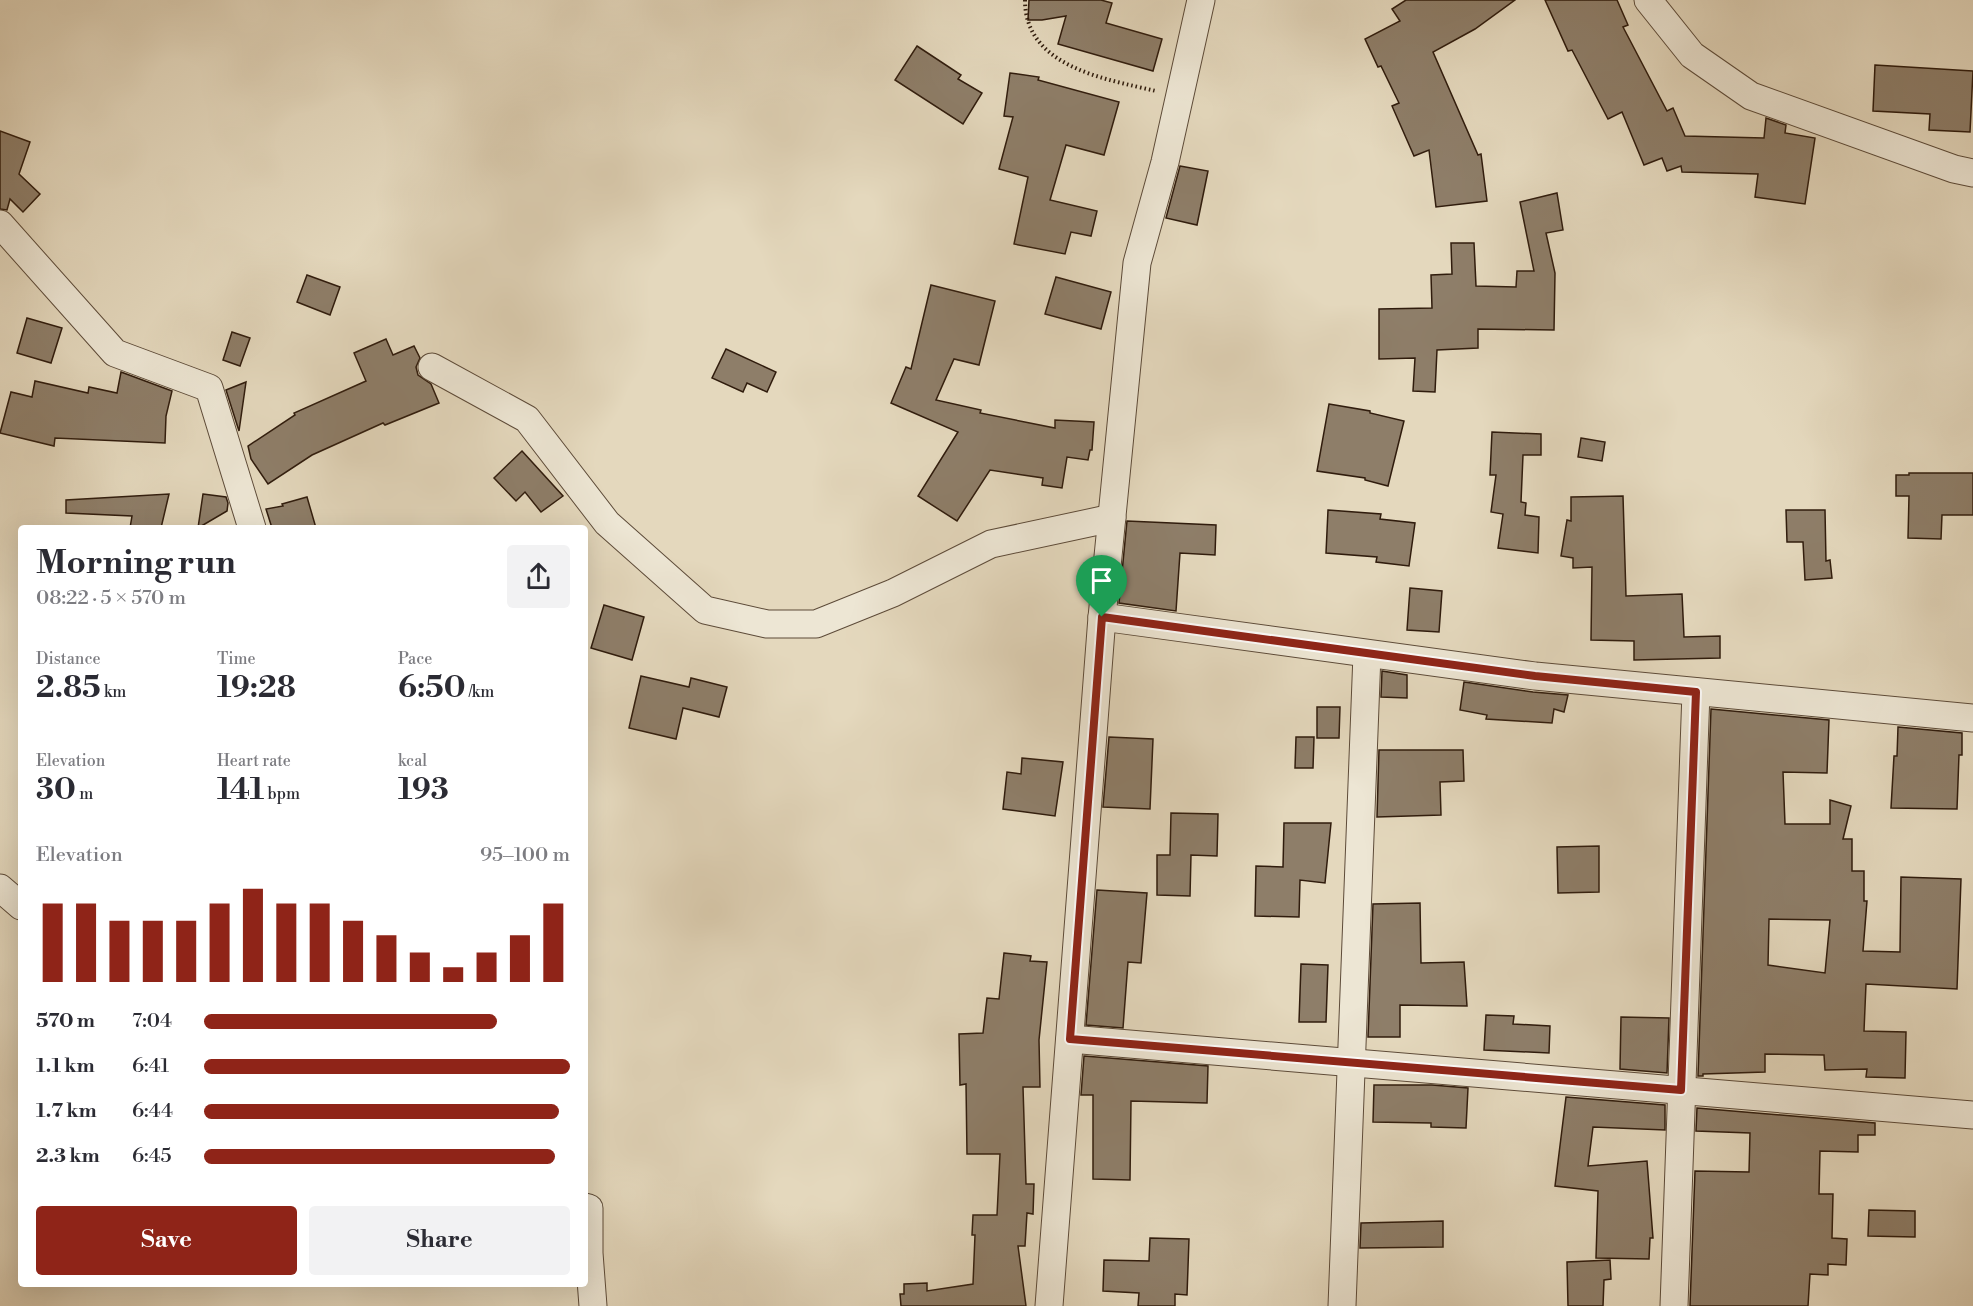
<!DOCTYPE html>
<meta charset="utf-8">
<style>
body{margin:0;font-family:"Libre Bodoni",serif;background:#f2f2f3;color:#2b2b33;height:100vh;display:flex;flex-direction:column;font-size:22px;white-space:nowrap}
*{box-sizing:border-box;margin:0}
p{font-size:20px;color:#7c7c81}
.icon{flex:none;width:33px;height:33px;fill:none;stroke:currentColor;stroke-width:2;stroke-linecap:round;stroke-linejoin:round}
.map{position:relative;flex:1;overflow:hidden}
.side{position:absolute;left:18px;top:525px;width:570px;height:762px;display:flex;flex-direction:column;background:#fff;border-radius:6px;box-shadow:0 6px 24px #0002}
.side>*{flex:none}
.pin{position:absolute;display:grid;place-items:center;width:51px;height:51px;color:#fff;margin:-62px -26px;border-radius:50% 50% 50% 0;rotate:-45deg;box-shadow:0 0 6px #0007}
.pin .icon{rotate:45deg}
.round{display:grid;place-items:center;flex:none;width:63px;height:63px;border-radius:6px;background:#f2f2f3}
.summary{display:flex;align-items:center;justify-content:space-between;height:102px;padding:0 18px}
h1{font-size:33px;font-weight:800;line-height:45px}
.stats{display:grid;grid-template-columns:repeat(3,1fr);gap:9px;height:102px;padding:6px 18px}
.stats div{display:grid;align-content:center}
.stats b{font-size:30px;font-weight:800}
.stats small{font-size:16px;font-weight:400}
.stats p{font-size:16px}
.chart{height:168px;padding:12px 18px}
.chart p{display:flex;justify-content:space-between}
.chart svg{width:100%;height:108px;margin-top:6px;stroke:#8f2418;stroke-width:6}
.cta{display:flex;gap:12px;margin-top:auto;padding:12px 18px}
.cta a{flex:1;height:69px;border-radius:6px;background:#8f2418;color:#fff;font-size:24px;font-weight:800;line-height:69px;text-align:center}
.cta a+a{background:#f2f2f3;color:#2b2b33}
ul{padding:0 18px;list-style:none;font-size:20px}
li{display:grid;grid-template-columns:96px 72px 1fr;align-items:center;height:45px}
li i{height:15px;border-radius:8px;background:#8f2418}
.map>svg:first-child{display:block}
</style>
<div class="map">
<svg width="1973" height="1306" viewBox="0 0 1973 1306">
<rect width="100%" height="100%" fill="#e4d8bd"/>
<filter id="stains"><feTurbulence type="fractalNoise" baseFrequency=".00333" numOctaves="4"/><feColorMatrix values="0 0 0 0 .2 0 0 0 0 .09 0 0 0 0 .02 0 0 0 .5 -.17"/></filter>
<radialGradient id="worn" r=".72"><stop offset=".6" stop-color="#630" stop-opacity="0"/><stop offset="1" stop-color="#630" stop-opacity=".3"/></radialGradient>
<!-- building -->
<g fill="#8e7e69" stroke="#301c0d" stroke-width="1.5" fill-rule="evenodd">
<polygon points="1029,0 1101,0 1112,3 1106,23 1162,39 1153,71 1058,44 1066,16 1042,20 1028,20"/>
<polygon points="1406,0 1515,0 1475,29 1433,52 1478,155 1481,154 1487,201 1436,207 1429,150 1414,156 1392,106 1399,103 1381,66 1378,67 1365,39 1400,21 1392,9"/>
<polygon points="1545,0 1617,0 1628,25 1623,27 1667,111 1673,108 1685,136 1764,138 1766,118 1786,125 1785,133 1815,138 1805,204 1755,197 1758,174 1682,172 1681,166 1667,171 1662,158 1644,165 1622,112 1608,119 1572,50 1568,51"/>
<polygon points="917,46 961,75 958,79 982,93 963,124 895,80"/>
<polygon points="1875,65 1973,71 1970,132 1929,130 1930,114 1873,111"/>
<polygon points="1010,73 1039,77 1038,80 1119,102 1104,155 1066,145 1050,200 1097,211 1091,236 1071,232 1065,254 1014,244 1028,177 999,169 1013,117 1004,116"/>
<polygon points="0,131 30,142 19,174 40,194 23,212 10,199 7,210 0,209"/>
<polygon points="1180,166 1208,171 1197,225 1166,218"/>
<polygon points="1557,193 1563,230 1546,233 1555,273 1554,330 1478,329 1478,348 1437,350 1435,392 1413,391 1415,358 1379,359 1379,309 1432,308 1431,275 1452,274 1451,243 1474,243 1476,286 1516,287 1517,271 1534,271 1520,202"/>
<polygon points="307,275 340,287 330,315 297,302"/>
<polygon points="1056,277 1111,292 1101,329 1045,314"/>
<polygon points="931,285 995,301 979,365 954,359 936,400 981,410 980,413 1055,428 1055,420 1094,422 1092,450 1090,450 1088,460 1067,457 1062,488 1042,485 1043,478 990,470 957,521 918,496 958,432 891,403 906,367 911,369"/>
<polygon points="27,318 62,328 51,363 17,353"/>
<polygon points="232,332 250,338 240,366 223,360"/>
<polygon points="386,339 393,355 414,346 420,358 416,367 418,375 431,384 439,403 385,425 383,423 312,455 268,484 251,459 248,446 295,415 294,413 366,381 354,353"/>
<polygon points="726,349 776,372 767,392 747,383 743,392 712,378"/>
<polygon points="121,372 172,391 166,416 165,443 55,438 54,446 0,433 11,392 32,397 35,381 88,393 89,387 117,393"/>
<polygon points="246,382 239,431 226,390"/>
<polygon points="1329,404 1370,411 1370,413 1404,421 1388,486 1365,480 1365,478 1317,471"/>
<polygon points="1492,432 1541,434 1541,455 1523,455 1521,502 1526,503 1525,515 1539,517 1538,553 1498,548 1503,514 1491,512 1496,475 1490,475"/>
<polygon points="1581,438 1605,442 1602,461 1578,457"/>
<polygon points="522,451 563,496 541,512 525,492 516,501 494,478"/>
<polygon points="1909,473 1973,473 1973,515 1942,515 1941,539 1908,538 1909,496 1896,496 1896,475 1909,475"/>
<polygon points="169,494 161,528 130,528 132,516 66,513 66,500"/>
<polygon points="203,494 226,497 228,503 227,511 198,528"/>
<polygon points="1623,496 1626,596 1682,594 1684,637 1720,636 1720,658 1634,660 1634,641 1591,640 1592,567 1573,568 1573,558 1561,556 1567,520 1571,521 1571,497"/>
<polygon points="307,497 316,528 272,528 266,509 283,506 282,504"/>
<polygon points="1328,510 1381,514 1380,519 1415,523 1409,566 1376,562 1377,557 1326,553"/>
<polygon points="1786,510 1825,510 1826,561 1830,560 1832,578 1805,580 1803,542 1787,542"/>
<polygon points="1127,521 1216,525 1215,555 1180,553 1176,611 1119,603"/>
<polygon points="1410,588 1442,591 1439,632 1407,630"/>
<polygon points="604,605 644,617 632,660 591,648"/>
<polygon points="1382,671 1407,675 1407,698 1381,697"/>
<polygon points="641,676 689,687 691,678 727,687 719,717 683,708 676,739 629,728"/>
<polygon points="1464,682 1533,692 1568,695 1564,712 1554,709 1552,723 1486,719 1487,715 1460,710"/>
<polygon points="1317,707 1340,707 1339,738 1317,738"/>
<path d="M1711,709L1829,720L1827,773L1783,772L1785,824H1830V800L1851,806L1843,839H1852V871H1864V901H1867L1863,951L1900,952L1901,877L1961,879L1957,989L1866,984L1864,1031L1906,1032L1905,1078L1866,1077L1867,1069L1825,1070L1824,1055L1765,1054V1072L1703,1074V1076H1698ZM1769,919L1830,920L1825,973L1768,965Z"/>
<polygon points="1898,727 1962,733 1962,755 1959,755 1957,809 1891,808 1894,756 1897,756"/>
<polygon points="1109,737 1153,739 1150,809 1103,807"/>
<polygon points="1296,737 1314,737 1313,768 1295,768"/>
<polygon points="1379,750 1463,750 1464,781 1440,782 1441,815 1377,817"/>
<polygon points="1022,758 1063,762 1055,816 1003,809 1007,772 1021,774"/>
<polygon points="1171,813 1218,814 1217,856 1191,855 1190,896 1157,895 1157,855 1170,855"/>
<polygon points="1284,823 1331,823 1325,883 1300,880 1299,917 1255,916 1256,866 1283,867"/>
<polygon points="1599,846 1599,892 1558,893 1557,847"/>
<polygon points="1097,890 1147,893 1141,963 1128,962 1123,1028 1086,1025"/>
<polygon points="1420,903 1421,963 1464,962 1467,1006 1400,1005 1400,1037 1368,1037 1373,904"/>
<polygon points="1004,953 1031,956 1030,961 1047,962 1039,1040 1040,1087 1023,1087 1026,1184 1034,1184 1033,1214 1027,1213 1025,1246 1018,1246 1026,1306 901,1306 900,1294 904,1294 904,1284 927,1283 927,1291 973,1284 975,1235 972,1235 973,1215 997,1215 1000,1154 967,1154 966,1084 960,1085 959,1034 983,1033 987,998 999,999"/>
<polygon points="1301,964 1328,965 1326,1022 1299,1022"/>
<polygon points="1486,1015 1514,1016 1513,1024 1550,1026 1549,1053 1484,1050"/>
<polygon points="1621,1017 1669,1018 1667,1073 1620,1069"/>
<polygon points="1084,1056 1208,1066 1207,1103 1131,1101 1130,1180 1093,1179 1093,1095 1081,1095"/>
<polygon points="1374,1085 1432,1085 1468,1088 1466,1128 1431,1127 1431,1123 1373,1122"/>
<polygon points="1566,1097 1665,1105 1665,1130 1593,1127 1588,1166 1647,1161 1653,1238 1650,1238 1649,1259 1596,1258 1598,1191 1555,1186"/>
<polygon points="1697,1108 1875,1123 1875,1135 1858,1135 1858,1152 1820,1151 1819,1194 1833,1194 1832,1238 1847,1239 1846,1265 1828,1264 1828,1275 1810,1274 1808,1306 1690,1306 1695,1171 1749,1172 1750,1133 1696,1131"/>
<polygon points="1869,1210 1915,1211 1915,1237 1868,1236"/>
<polygon points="1443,1221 1443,1247 1360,1248 1361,1223"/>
<polygon points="1150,1238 1189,1239 1187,1295 1175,1294 1175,1306 1138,1306 1139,1293 1103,1291 1104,1260 1149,1261"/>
<polygon points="1610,1260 1611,1279 1604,1280 1603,1306 1568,1306 1567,1262"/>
</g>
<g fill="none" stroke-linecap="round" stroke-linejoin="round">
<defs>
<g id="minor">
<polyline points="1648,0 1692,55 1751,96 1954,169 1973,173"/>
<polyline points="0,224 115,353 209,388 252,528"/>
<polyline points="432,367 527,419 607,523 705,610 767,624 816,624 893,593 991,544 1112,518"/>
<polyline points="1102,617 1535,676 1973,718"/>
<polyline points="0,888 21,906"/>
<polyline points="1070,1039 1973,1115"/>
<polyline points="585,1207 589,1208 589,1253 593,1306"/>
<polyline points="1049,1306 1102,617 1137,263 1165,162 1201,0"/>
<polyline points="1342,1306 1367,654"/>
<polyline points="1674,1306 1696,692"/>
</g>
</defs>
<!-- minor casing -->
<use href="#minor" stroke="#5d4b39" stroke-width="29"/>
<!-- path -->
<path stroke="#301c0d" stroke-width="4" stroke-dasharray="1.5 3" stroke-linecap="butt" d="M1025,0C1025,67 1105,79 1156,91"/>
<!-- minor -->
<use href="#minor" stroke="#ede6d4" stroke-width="27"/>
</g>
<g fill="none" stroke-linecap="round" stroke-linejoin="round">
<defs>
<polygon id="route" points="1102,617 1535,676 1696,692 1681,1090 1070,1039"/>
</defs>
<!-- route casing -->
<use href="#route" stroke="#fff" stroke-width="12"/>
<!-- route -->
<use href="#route" stroke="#8f2418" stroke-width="8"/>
</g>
<rect width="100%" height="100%" filter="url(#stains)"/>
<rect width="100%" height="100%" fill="url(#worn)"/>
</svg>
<div class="pin" style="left:1102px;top:617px;background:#1e9e55"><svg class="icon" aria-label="arrive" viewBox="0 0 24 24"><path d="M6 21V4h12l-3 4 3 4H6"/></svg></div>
<section class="side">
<div class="summary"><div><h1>Morning run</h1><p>08:22 · 5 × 570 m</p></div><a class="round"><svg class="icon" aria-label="share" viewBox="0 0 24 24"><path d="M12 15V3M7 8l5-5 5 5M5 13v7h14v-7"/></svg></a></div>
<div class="stats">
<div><p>Distance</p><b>2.85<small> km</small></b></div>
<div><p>Time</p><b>19:28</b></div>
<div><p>Pace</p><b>6:50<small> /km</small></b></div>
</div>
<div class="stats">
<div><p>Elevation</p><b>30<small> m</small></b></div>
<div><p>Heart rate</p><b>141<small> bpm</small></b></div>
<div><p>kcal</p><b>193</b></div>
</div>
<div class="chart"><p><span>Elevation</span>95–100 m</p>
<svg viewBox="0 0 160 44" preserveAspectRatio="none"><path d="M5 44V12M15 44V12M25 44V19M35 44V19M45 44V19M55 44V12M65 44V6M75 44V12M85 44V12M95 44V19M105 44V25M115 44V32M125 44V38M135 44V32M145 44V25M155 44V12"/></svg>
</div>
<ul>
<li><b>570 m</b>7:04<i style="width:80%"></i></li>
<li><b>1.1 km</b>6:41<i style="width:100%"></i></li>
<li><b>1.7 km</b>6:44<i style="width:97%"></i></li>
<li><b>2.3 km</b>6:45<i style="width:96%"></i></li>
</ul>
<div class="cta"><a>Save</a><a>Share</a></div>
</section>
</div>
